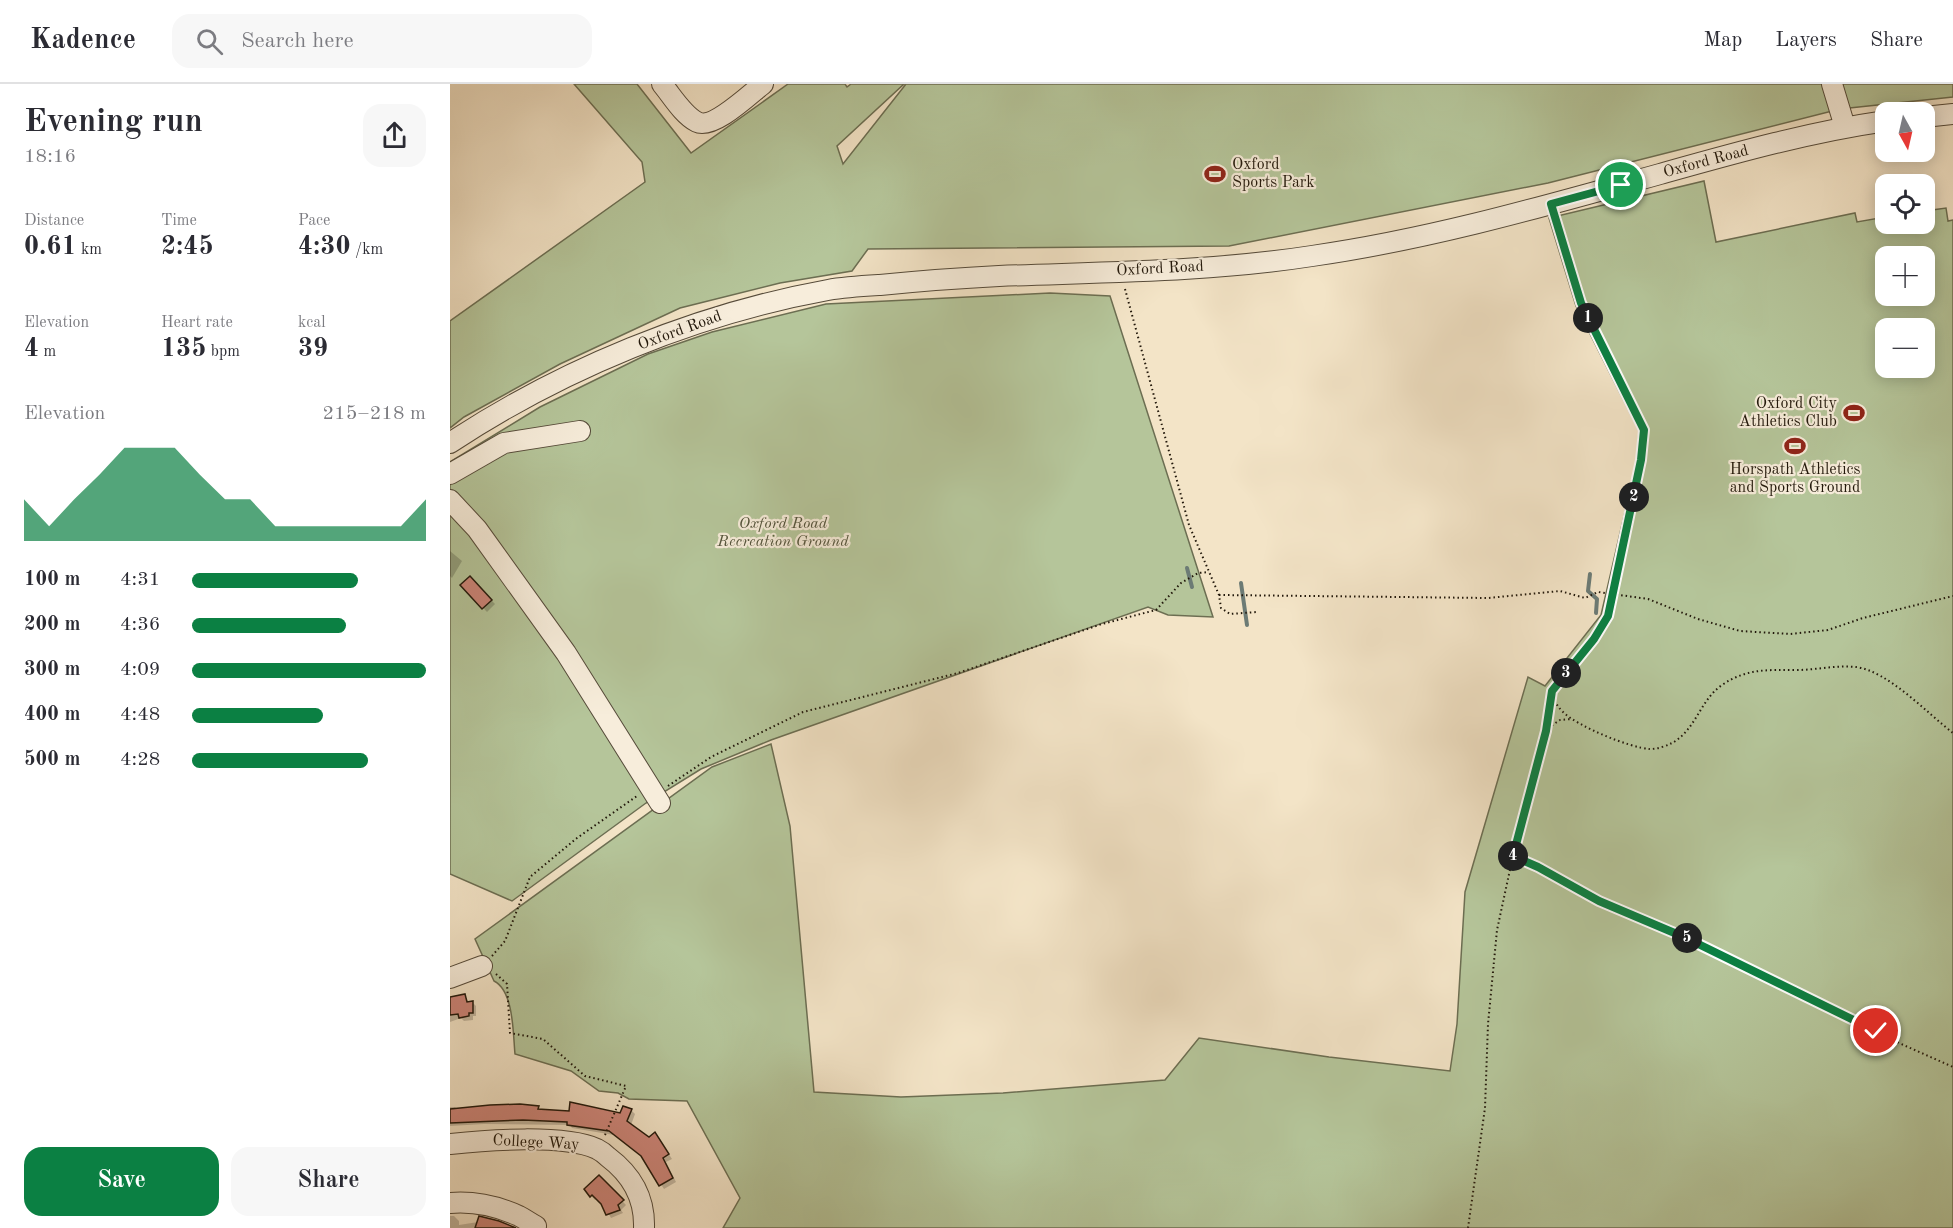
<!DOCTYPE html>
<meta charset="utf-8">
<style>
body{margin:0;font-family:"Old Standard TT",serif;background:#f7f7f7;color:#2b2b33;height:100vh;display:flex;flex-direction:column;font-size:22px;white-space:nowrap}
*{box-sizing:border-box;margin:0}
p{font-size:20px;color:#7c7c81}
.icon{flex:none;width:33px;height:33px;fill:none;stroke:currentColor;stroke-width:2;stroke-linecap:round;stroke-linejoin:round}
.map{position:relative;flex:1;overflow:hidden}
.panel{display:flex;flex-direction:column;background:#fff;width:450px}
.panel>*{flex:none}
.needle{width:39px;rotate:172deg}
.buttons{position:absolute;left:1425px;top:18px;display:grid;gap:12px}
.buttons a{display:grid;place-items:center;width:60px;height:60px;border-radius:12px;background:#fff;box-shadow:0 3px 15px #0003;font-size:30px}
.pin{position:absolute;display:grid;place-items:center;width:51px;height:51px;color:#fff;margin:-26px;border:3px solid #fff;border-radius:50%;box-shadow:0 2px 6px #0007}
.km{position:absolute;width:30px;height:30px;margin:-15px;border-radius:50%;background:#222;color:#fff;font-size:16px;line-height:30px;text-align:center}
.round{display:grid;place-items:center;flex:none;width:63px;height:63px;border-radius:18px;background:#f7f7f7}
.headline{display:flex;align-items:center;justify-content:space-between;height:102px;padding:0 24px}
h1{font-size:33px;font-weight:700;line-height:45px}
.metrics{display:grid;grid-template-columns:repeat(3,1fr);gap:9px;height:102px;padding:6px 24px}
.metrics div{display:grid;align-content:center}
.metrics b{font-size:26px;font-weight:700}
.metrics small{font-size:16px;font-weight:400}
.metrics p{font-size:16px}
.chart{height:168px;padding:12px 24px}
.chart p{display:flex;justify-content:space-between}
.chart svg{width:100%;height:108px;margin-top:6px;fill:#0b8043;opacity:.7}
.primary-button{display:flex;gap:12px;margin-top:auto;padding:12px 24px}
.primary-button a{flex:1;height:69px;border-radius:18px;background:#0b8043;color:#fff;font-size:24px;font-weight:700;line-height:69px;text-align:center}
.primary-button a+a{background:#f7f7f7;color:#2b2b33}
ul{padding:0 24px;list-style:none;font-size:20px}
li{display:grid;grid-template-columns:96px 72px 1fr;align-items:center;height:45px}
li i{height:15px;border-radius:8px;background:#0b8043}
header{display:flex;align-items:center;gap:36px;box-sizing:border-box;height:84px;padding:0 30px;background:#fff;border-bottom:2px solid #e1e1e2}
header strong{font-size:28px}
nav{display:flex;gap:33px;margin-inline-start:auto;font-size:21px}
.search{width:420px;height:54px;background:#f7f7f7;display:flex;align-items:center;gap:15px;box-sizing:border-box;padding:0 21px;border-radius:18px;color:#7c7c81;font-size:22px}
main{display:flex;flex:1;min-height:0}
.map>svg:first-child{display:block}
</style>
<header>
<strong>Kadence</strong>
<div class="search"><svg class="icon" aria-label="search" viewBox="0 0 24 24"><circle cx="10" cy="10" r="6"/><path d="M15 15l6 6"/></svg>Search here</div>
<nav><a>Map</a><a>Layers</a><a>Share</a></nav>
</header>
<main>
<section class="panel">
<div class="headline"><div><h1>Evening run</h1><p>18:16</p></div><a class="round"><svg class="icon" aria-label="share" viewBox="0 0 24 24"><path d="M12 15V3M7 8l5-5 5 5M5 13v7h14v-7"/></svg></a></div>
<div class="metrics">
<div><p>Distance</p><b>0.61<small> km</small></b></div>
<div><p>Time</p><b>2:45</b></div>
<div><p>Pace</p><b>4:30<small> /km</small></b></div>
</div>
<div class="metrics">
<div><p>Elevation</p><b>4<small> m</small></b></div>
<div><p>Heart rate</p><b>135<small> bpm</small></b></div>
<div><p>kcal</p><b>39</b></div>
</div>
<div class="chart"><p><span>Elevation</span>215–218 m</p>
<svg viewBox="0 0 160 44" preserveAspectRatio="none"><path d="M0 44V27L10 38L20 27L30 17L40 6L50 6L60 6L70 17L80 27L90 27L100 38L110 38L120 38L130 38L140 38L150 38L160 27V44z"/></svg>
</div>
<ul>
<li><b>100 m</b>4:31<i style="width:71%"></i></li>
<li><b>200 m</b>4:36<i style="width:66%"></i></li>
<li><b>300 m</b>4:09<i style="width:100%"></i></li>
<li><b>400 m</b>4:48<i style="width:56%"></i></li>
<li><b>500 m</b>4:28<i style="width:75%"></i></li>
</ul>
<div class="primary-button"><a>Save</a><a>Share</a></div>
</section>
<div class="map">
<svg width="1503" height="1144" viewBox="0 0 1503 1144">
<rect width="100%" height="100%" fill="#f3e4c7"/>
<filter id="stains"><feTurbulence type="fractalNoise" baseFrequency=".00333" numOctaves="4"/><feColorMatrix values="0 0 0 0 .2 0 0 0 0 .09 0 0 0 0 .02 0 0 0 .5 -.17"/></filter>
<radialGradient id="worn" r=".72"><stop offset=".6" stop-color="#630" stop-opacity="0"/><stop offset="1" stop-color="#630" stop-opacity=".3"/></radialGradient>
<!-- green -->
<g fill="#b5c59a" stroke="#6c6e52" stroke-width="1.5" fill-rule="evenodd">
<polygon points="124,0 187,0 241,69 338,0 395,0 397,3 401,0 454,0 387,62 393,80 456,0 1503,0 1503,13 1390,25 1098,99 779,162 418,165 402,187 330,199 230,224 110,280 14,333 0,344 0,237 195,98 192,78"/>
<path d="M1254,97L1266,158L1405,129L1407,138L1435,133L1436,140H1474L1475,127L1496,124L1498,137L1503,136V1144H273L290,1114L237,1017L179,1015L168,1009L149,1007L121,987L65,970C63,950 64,907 44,897L25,855L262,683L321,660L340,742L364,1008L451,1013L553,1009L715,996L749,954L879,973L1000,987L1007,940L1015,808L1078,593L1095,602L1151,531L1187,376L1189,347L1126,222L1099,134ZM1436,172H1474V212H1436ZM1436,244H1474V284H1436Z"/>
<polygon points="600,209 660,212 763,533 718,531 698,523 321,656 251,685 196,719 62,817 0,790 0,378 90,323 198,270 262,248 376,220"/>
</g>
<!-- shadow -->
<g fill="#0003">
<polygon points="0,467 12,477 2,494 0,492"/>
<polygon points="20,494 45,520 37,528 12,501"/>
<polygon points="14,911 19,919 22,918 26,922 26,932 23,932 23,936 14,937 11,934 0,938 0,915"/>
<polygon points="0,1023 5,1023 8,1026 88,1024 91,1027 171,1030 181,1026 185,1030 181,1041 200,1055 205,1050 208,1053 222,1075 216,1078 226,1098 214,1105 193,1073 164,1051 122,1044 120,1041 34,1040 0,1042"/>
<polygon points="149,1093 176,1121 171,1126 173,1129 161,1134 153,1119 147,1113 145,1116 136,1106"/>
<polygon points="0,1132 4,1132 9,1137 9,1141 28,1138 61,1144 0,1144"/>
</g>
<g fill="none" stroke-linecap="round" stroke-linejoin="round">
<!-- stream -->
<g stroke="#6c7b75" stroke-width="4">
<polyline points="737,484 742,503"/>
<polyline points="1140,490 1138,507 1147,515 1146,529"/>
<polyline points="791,499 797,541"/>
</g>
</g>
<!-- building -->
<g fill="#cd8579" stroke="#22180b" stroke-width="1.5">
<polygon points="20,492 42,516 32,525 10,501"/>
<polygon points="15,910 17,918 23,917 23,929 19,929 19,932 9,934 8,930 0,931 0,913"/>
<polygon points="120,1018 170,1029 173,1022 182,1025 177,1037 199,1053 205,1048 219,1070 213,1074 223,1094 209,1102 191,1072 159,1047 117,1041 117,1038 73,1036 0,1039 0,1025 40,1021 70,1020 89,1022 88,1025 119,1027"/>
<polygon points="149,1091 174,1116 168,1121 170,1126 156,1131 151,1120 142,1111 140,1113 134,1105"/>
<polygon points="29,1132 49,1137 66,1144 25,1144"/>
</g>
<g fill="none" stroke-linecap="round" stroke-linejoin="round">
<defs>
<g id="minor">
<path d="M212,0C222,12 233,31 247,38C263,46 300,10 313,0"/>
<polyline points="1382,0 1395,43"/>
<polyline points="1474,33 1503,30"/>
<path d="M0,359C112,285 246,230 378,206C395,203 413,202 430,201C470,197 509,194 549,192C653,188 759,188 862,172C981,155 1095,122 1210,90C1285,69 1359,48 1436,37"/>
<polyline points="0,390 54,359 130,347"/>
<polyline points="0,416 27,445 116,569 210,719"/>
<polyline points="0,894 32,882"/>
<path d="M0,1060C37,1056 114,1050 147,1065C151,1067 155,1070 158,1073C182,1091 195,1114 194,1144"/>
<path d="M0,1119C24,1117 47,1122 69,1132C75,1135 80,1139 86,1142"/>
</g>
</defs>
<!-- minor casing -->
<use href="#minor" stroke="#564b3a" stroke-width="22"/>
<!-- path -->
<g stroke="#22180b" stroke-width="2" stroke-dasharray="1.5 3" stroke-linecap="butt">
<polyline points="675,205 739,441 769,511 771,524 780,530 807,528"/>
<polyline points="769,511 1038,514 1110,507 1135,514 1148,508 1198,515 1248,535 1290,547 1340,550 1378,546 1413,534 1503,512"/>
<path d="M1102,613C1105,618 1108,623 1113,628C1127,642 1180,664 1200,665C1208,665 1216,662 1222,659C1246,646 1250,616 1272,601C1297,584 1319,586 1346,586C1366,586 1386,581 1406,583C1438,587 1477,629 1503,649"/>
<polyline points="1098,644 1110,636 1122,635"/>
<polyline points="218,702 261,673 353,628 508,589 652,540 706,526 731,499 748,489 759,488"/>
<polyline points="1063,772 1088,783 1149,817 1234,853 1449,959 1503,983"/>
<polyline points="42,872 55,857 80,793 127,754 187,712"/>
<polyline points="46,890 57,900 60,949 93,955 135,992 176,1002 155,1051"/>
<polyline points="1018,1144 1035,1024 1038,940 1047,846 1067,753 1097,643 1103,607 1144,555 1158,532 1191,376 1194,347 1131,219 1105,134"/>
</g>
<!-- minor -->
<use href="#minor" stroke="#f7eddb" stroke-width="20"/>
</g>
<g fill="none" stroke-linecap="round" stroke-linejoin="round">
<defs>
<polyline id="route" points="1171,101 1101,120 1131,219 1194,346 1191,376 1158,532 1144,555 1102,607 1096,647 1063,772 1088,783 1149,817 1234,853 1426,947"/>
</defs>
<!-- route casing -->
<use href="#route" stroke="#fff" stroke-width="12"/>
<!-- route -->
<use href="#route" stroke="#0b8043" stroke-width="8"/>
</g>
<!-- icons -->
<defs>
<symbol id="stadium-bare" viewBox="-9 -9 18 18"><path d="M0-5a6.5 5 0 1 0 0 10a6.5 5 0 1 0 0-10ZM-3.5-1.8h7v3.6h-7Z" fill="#8f2418" stroke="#f7eddb" stroke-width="2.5" paint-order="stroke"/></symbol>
</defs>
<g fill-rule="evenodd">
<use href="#stadium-bare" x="750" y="75" width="30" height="30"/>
<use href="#stadium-bare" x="1389" y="314" width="30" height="30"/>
<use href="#stadium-bare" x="1330" y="347" width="30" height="30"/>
</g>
<g text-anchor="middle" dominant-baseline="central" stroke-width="4.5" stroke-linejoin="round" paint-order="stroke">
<!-- street labels -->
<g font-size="16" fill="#22180b" stroke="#f7eddb">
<text transform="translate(1256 78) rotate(-15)">Oxford Road</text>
<text transform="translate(710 185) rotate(-3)">Oxford Road</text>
<text transform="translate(230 247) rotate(-20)">Oxford Road</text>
<text transform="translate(86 1059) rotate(3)">College Way</text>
</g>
<!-- poi labels -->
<g font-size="16" fill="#22180b" stroke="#f7eddb" text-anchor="start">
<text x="782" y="81">Oxford<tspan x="782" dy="18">Sports Park</tspan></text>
<text x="1387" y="320" text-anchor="end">Oxford City<tspan x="1387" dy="18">Athletics Club</tspan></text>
<text x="1345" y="386" text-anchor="middle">Horspath Athletics<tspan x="1345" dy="18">and Sports Ground</tspan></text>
</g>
<!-- park labels -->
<g font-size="16" font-style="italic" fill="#55553d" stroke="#f7eddb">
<text x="333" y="440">Oxford Road<tspan x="333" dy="18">Recreation Ground</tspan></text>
</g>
</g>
<rect width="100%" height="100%" filter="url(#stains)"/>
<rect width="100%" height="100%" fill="url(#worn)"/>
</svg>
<div class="buttons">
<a><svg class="needle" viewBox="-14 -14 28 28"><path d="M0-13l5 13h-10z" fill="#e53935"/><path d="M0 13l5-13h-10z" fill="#7c7c81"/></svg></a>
<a><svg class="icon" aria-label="locate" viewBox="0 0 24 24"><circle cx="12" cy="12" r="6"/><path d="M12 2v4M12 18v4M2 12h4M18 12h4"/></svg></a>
<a>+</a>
<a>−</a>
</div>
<div class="pin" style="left:1171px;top:101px;background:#1e9e55"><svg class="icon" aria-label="arrive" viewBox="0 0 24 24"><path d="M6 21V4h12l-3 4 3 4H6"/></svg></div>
<div class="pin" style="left:1426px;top:947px;background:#d93025"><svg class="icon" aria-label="check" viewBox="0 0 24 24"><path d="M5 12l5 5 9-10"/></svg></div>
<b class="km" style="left:1138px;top:234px">1</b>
<b class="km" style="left:1184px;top:413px">2</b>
<b class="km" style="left:1116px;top:589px">3</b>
<b class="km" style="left:1063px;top:772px">4</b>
<b class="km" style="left:1237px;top:854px">5</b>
</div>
</main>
